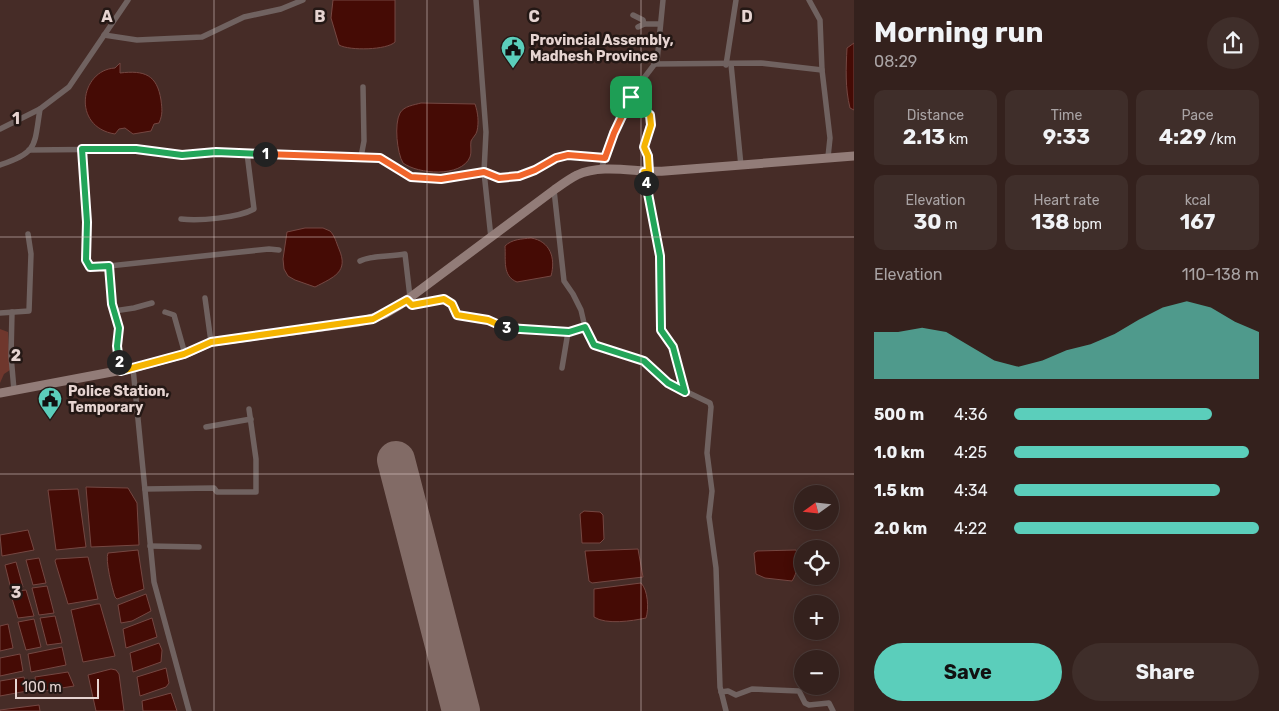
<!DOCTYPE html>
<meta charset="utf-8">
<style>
body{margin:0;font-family:Rubik,sans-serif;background:#3f2e2a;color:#f1f3f6;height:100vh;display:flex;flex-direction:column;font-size:19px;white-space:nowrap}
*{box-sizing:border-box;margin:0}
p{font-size:16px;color:#a9a3a4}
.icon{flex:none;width:28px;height:28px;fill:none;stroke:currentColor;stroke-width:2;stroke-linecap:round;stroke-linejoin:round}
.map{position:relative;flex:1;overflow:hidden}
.panel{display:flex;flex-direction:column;background:#34211d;width:425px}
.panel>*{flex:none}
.needle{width:32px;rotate:255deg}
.tools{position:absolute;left:794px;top:485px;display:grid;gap:10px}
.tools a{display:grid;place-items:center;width:45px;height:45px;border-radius:50%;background:#34211d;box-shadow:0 2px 12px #0003,0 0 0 1px #4e3e3b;font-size:25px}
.scale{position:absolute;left:15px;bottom:12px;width:84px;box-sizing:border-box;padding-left:5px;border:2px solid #e6d4d1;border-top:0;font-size:14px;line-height:18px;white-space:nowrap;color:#e6d4d1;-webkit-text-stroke:4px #241815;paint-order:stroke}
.pin{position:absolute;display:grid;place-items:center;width:42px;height:42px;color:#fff;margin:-21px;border-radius:10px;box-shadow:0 2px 8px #0006}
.km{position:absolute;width:25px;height:25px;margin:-12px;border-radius:50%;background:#222;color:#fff;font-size:14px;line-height:25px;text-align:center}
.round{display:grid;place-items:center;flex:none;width:52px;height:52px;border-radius:26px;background:#3f2e2a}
.headline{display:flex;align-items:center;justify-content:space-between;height:85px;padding:0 20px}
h1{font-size:28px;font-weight:700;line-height:38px}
.figures{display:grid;grid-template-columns:repeat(3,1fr);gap:8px;height:85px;padding:5px 20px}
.figures div{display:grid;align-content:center;border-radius:10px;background:#3f2e2a;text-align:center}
.figures b{font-size:21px;font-weight:700}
.figures small{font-size:14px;font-weight:400}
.figures p{font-size:14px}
.chart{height:140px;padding:10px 20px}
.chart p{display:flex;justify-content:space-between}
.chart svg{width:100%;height:90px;margin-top:5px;fill:#5bcebb;opacity:.7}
.primary-button{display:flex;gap:10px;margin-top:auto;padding:10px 20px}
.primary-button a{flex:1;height:58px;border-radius:30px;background:#5bcebb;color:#111;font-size:20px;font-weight:700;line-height:58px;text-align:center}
.primary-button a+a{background:#3f2e2a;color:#f1f3f6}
ul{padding:0 20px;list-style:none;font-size:16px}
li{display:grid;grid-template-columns:80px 60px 1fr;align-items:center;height:38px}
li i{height:12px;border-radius:6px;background:#5bcebb}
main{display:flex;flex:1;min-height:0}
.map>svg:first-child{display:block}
</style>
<main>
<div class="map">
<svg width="854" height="711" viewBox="0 0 854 711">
<rect width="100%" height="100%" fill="#462c27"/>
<!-- green -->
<polygon fill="#6f372d" points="0,329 8,332 10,370 4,374 0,383"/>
<!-- water -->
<g fill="#450b05" stroke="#754742">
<path d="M333,0H395V42C387,50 350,51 339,45L331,18Z"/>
<path d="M854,43V110L850,108C845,88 846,68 847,48Z"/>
<path d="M120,63V73C145,70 157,75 161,100C162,109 163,114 159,123L154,124L151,131L133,134L125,128L119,129L115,134C71,127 80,70 115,68Z"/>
<path d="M421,103L475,104C478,113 479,122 477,131C476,135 473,137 471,141C470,146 472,152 470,157C461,178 418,174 403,163C397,153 394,124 400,113C404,106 414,105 421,103Z"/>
<path d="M305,228H323L330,231C335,236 336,242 339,249C349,272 334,277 315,287L295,280L288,276L284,269L283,259L287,232Z"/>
<path d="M531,238C550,241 556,258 551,276L517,282C502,276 506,260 505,246C512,239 522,239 531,238Z"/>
<polygon points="86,487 128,488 137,503 139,545 91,547"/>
<polygon points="78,489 86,547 56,550 48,490"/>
<polygon points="584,511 600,512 603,515 604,539 600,543 582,543 580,514"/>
<polygon points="28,530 34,550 2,556 0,535"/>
<polygon points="638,549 643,577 592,583 589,581 585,551"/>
<path d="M138,550L144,589L117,599L115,597C112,588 105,560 108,553Z"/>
<path d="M796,550C800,558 797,574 792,581L765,578L756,574L754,553L757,551Z"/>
<polygon points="88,557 98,599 68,604 55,561 56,559"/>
<polygon points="39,558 46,583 33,585 26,560"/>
<polygon points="16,562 23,587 11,589 5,565"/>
<path d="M641,583C648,590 649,609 646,618C632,621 606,625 594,617V589Z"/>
<polygon points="47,586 54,613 39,615 32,588"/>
<polygon points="26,590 34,616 18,618 10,592"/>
<polygon points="146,594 151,611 132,621 121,623 118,605"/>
<polygon points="97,604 100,604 115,656 83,662 71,610"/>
<polygon points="55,616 62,643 47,645 40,618"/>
<polygon points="152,618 157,637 126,648 123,629"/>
<polygon points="34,619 41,647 26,650 18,622"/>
<polygon points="8,624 13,648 0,651 0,626"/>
<polygon points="159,643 162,650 161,662 133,672 130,653"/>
<polygon points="62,647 66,665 31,672 28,654"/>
<polygon points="20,654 23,671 0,676 0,658"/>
<polygon points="166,668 169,683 166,687 140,696 137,677"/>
<polygon points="111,669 116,670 119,674 124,711 96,711 88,675"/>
<polygon points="68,672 74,686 37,692 35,677"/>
<polygon points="24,677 27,691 0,696 0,681"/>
<polygon points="171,693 177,711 143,711 142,701"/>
<polygon points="39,705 40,711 0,711 0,710"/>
</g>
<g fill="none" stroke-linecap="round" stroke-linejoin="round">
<!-- runway -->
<polyline stroke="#826b66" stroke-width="38" points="396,460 461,711"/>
<!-- minor -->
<g stroke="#706260" stroke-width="5.5">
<polyline points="476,0 486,132 484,172 491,238"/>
<polyline points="809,0 820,20 822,70 830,138 828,157"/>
<polyline points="633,15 643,20 644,24"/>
<polyline points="638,27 644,24 659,24"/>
<polyline points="104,35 137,40 202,37 244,17 281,9 303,0"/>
<polyline points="654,64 761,63 822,70"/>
<polyline points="731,64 741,166"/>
<polyline points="726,65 736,0"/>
<path d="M631,97L644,102L645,111L650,115C651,126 645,133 644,144C644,149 648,164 649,172"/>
<polyline points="0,129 40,109"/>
<polyline points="82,149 87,222 86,260 90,267 109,266 110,268 112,304 119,328 117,352 121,371"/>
<polyline points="29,150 136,149 182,155 247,153 380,159 411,177 441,179 484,172 499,178 519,176 535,170 556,158 568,155 605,158"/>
<polyline points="361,157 364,141 363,87"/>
<path d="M0,165C38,152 34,147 40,109L69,87L128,0"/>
<polyline points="601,169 614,133 634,91 657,61 663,0"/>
<polyline points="644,172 660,256 661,330 673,347 685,391 710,403 711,407 707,453 712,491 709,517 716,568 720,687 726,711"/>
<polyline points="554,190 564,281 573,294 581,310 587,336 594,345 600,348 644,361 668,383 684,391"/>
<path d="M181,219C199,221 238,218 254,209L247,153"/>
<path d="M360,261C371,255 391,257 405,254L410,297"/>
<polyline points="109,266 269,249 279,250"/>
<polyline points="205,298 211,342"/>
<polyline points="407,299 412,305 444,299 452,304 457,315 487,320 514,330 569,332 585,327"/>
<polyline points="114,311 134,308 152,303"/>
<polyline points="12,312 11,356 14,390"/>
<polyline points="165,312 174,315 185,354"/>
<polyline points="0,313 29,311 31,254 28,234"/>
<polyline points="133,368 154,582 189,711"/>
<polyline points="562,368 568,332"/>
<polyline points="206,427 251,419"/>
<polyline points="145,489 214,488 217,492 256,492 256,459 249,409"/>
<polyline points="150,546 199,547"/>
<polyline points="721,692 728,691 736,695 752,689 799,691 805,703 809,705 829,703 833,711"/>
</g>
<!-- secondary -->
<path stroke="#927c78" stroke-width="9" d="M0,393L133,368L185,354L211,342L359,322L385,314L400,305L554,190C561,185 569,179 577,175C604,163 637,173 665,171L854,156"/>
</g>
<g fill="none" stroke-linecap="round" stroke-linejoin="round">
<defs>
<polyline id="split-1" points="265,154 380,158 411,177 441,179 484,172 499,178 519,176 535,170 556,158 568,155 605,158 614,133 631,97"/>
<polyline id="split-2" points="119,362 117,346 119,328 112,304 109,266 90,267 86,260 87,222 82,149 136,149 182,155 216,152 265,154"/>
<polyline id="split-3" points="119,362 121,371 184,354 211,342 373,319 407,300 412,305 444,299 452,304 457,315 488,320 506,328"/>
<polyline id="split-4" points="506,328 569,332 585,327 594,345 644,361 668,383 685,392 673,347 661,330 660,256 646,183"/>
<polyline id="split-5" points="631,97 644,102 645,111 650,115 651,125 644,147 648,156 649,172 644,172 646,183"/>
</defs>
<!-- split-1 casing -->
<use href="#split-1" stroke="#fff" stroke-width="10"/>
<!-- split-2 casing -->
<use href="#split-2" stroke="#fff" stroke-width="10"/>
<!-- split-3 casing -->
<use href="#split-3" stroke="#fff" stroke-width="10"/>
<!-- split-4 casing -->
<use href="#split-4" stroke="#fff" stroke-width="10"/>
<!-- split-5 casing -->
<use href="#split-5" stroke="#fff" stroke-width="10"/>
<!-- split-1 -->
<use href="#split-1" stroke="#f0652b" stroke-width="6"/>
<!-- split-2 -->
<use href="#split-2" stroke="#22a559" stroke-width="6"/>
<!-- split-3 -->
<use href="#split-3" stroke="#f5b400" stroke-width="6"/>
<!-- split-4 -->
<use href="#split-4" stroke="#22a559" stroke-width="6"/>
<!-- split-5 -->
<use href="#split-5" stroke="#f5b400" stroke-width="6"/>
</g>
<!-- grid -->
<path fill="none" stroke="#e6d4d1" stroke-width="1" stroke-opacity="0.55" d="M214,0V711M427,0V711M641,0V711M0,237H854M0,474H854"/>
<!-- icons -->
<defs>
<symbol id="civic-pin" viewBox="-11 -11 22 30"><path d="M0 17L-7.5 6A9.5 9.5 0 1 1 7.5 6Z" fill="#5bcebb" stroke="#241815"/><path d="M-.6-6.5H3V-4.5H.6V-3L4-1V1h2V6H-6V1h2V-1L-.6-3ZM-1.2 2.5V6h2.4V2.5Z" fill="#111"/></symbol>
</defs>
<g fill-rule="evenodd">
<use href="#civic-pin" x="499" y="34" width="28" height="38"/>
<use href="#civic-pin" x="36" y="385" width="28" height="38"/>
</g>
<g text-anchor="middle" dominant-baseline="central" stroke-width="5" stroke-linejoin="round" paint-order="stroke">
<!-- poi labels -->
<g font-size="14" font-weight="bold" fill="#e6d4d1" stroke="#241815" text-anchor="start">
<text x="530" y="40">Provincial Assembly,<tspan x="530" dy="16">Madhesh Province</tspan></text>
<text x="68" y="391">Police Station,<tspan x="68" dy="16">Temporary</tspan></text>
</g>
</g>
<g font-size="16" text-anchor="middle" font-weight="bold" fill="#e6d4d1" stroke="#241815" stroke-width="5" stroke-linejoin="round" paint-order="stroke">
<text x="107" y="22">A</text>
<text x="320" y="22">B</text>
<text x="534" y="22">C</text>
<text x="747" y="22">D</text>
<text x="16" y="124">1</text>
<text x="16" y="361">2</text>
<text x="16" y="598">3</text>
</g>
</svg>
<div class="tools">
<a><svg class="needle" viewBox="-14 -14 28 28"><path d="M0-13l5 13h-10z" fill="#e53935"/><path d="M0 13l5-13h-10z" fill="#a9a3a4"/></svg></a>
<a><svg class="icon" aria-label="locate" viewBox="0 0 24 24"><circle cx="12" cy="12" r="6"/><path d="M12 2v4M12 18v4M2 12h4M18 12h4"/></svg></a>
<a>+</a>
<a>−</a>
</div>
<div class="scale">100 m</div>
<div class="pin" style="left:631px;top:97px;background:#1e9e55"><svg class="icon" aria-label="arrive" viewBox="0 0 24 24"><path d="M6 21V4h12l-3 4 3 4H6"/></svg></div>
<b class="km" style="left:265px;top:154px">1</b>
<b class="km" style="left:119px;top:362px">2</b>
<b class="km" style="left:506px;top:328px">3</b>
<b class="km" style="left:646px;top:183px">4</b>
</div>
<section class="panel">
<div class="headline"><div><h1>Morning run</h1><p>08:29</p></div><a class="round"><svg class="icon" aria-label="share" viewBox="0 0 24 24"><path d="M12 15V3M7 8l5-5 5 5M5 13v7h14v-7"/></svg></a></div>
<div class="figures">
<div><p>Distance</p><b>2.13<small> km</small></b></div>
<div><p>Time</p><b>9:33</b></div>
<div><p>Pace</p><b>4:29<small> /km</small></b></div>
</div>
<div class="figures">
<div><p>Elevation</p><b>30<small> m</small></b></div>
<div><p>Heart rate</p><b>138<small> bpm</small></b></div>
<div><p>kcal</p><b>167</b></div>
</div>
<div class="chart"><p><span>Elevation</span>110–138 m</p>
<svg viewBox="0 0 160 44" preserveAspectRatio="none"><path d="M0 44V21L10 21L20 19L30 21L40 28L50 35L60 38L70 35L80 30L90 27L100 22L110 15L120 9L130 6L140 9L150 16L160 21V44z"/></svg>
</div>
<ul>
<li><b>500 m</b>4:36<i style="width:81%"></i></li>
<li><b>1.0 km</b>4:25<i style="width:96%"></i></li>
<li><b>1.5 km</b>4:34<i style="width:84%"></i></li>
<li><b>2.0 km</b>4:22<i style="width:100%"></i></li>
</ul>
<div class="primary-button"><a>Save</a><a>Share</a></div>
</section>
</main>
